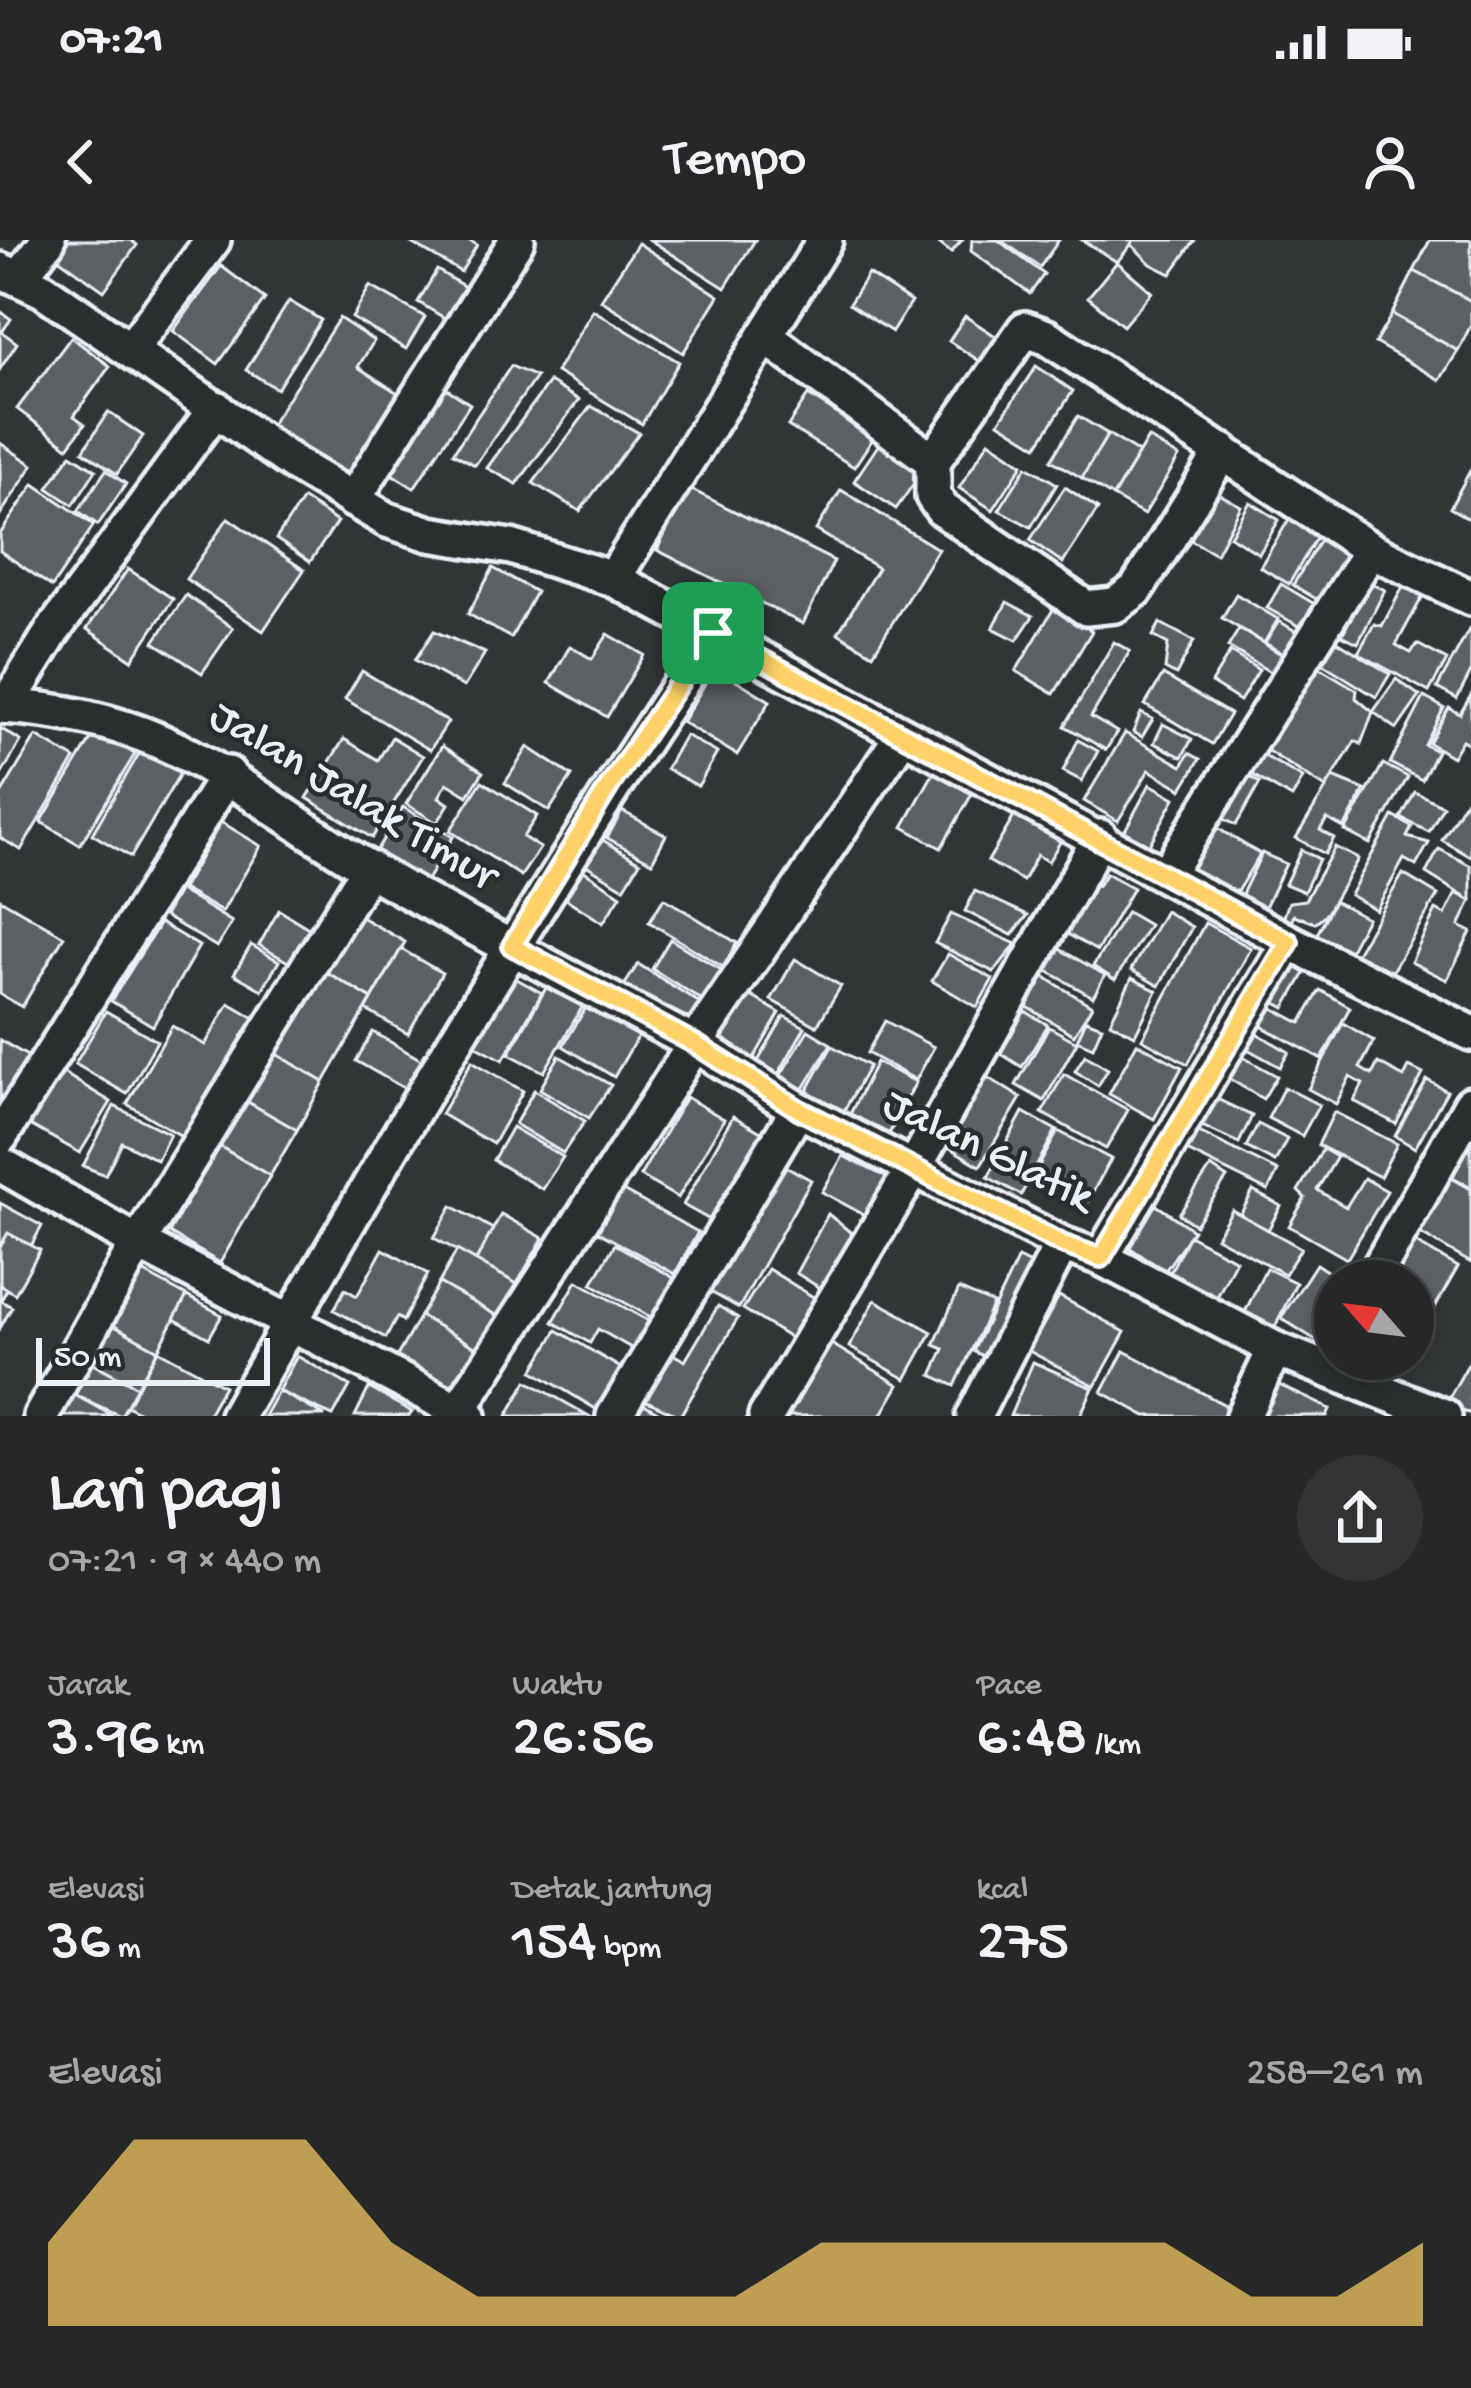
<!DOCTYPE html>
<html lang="id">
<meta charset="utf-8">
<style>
body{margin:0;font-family:"Gochi Hand",sans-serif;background:#323434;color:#f1f3f6;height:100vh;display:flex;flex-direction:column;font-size:45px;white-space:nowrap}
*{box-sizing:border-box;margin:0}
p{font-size:39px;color:#a4a6a8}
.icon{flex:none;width:66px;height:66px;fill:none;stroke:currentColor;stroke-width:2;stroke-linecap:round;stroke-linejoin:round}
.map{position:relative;height:1176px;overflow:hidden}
.sheet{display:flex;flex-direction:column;background:#262828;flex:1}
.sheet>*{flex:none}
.needle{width:78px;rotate:298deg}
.fabs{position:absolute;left:1314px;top:1020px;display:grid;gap:24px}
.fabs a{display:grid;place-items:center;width:120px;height:120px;border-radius:50%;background:#262828;box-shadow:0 6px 18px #0003,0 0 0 3px #424445;font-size:60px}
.scale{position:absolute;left:36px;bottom:30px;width:234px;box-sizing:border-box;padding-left:12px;border:6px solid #e8f1f8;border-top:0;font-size:33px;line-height:42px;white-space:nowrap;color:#e8f1f8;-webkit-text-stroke:9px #2a2d2e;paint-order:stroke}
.pin{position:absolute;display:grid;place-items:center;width:102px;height:102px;color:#fff;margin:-51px;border-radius:24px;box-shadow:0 6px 18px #0006}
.round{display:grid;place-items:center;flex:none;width:126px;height:126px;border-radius:63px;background:#323434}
.summary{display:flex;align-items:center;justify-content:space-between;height:204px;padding:0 48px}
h1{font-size:66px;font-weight:600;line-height:90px}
.metrics{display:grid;grid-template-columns:repeat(3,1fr);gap:18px;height:204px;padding:12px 48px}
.metrics div{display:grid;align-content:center}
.metrics b{font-size:60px;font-weight:600}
.metrics small{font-size:33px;font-weight:400}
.metrics p{font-size:33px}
.chart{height:336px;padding:24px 48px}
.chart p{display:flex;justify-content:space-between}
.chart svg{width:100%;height:216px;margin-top:12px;fill:#ffd166;opacity:.7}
.status{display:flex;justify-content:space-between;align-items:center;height:84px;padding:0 60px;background:#262828;direction:ltr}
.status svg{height:33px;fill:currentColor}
header{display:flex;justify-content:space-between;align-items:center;height:156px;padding:0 48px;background:#262828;font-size:54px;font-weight:600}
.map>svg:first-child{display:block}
</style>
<div class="status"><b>07:21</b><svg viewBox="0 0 49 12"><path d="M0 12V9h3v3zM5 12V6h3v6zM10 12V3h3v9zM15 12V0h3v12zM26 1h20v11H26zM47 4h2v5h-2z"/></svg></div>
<header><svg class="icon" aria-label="back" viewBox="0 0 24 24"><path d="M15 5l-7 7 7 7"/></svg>Tempo<svg class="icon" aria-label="person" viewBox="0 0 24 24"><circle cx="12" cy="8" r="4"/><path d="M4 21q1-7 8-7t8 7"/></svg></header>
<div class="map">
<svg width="1471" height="1176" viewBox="0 0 1471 1176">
<rect width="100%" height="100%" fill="#323536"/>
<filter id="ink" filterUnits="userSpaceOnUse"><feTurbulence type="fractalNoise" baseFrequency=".00833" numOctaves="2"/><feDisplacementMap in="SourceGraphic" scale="24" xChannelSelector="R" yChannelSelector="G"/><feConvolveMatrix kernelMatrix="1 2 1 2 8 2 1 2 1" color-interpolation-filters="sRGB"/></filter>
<g filter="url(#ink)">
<!-- building -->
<g fill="#5c6063" stroke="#e8f1f8" stroke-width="3">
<polygon points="65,0 131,0 137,5 104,51 54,15"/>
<polygon points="406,0 468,0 477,5 461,32"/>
<polygon points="650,0 755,0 725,48"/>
<polygon points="935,0 962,0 951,13"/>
<polygon points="972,0 998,0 1044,34 1030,54 971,11"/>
<polygon points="1000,0 1059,0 1040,27"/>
<polygon points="1082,0 1135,0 1117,22"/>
<polygon points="1134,0 1195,0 1171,34 1151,24 1131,4"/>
<polygon points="1430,0 1471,0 1471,61 1414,31"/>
<polygon points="638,3 719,56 683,113 601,60"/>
<polygon points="1117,22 1152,52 1123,86 1088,57"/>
<polygon points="221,26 265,59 218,124 173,91"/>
<polygon points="437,30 465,47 446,79 418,62"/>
<polygon points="1414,31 1471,61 1471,85 1458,111 1392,74"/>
<polygon points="868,34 911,62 892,92 849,64"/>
<polygon points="370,46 425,77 406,109 352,78"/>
<polygon points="289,61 321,80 277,149 246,130"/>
<polygon points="593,70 679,122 642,184 556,132"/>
<polygon points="0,71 11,79 2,92 17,103 0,129"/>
<polygon points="1392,74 1458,111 1440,140 1375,103"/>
<polygon points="965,76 1000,99 984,124 949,101"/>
<polygon points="339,78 374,101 358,127 410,161 356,245 268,189"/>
<polygon points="71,97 110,126 74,176 85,184 68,207 17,169"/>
<polygon points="511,126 536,137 475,225 453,213"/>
<polygon points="1036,126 1073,151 1037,206 999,182"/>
<polygon points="435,141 470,164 414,248 379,226"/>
<polygon points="549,142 579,160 517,244 487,228"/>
<polygon points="808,155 874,197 854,227 788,186"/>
<polygon points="591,166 639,193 580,271 533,243"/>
<polygon points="108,172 143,196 117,234 83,211"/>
<polygon points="1078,176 1108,194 1082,238 1051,220"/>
<polygon points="1108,194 1139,213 1113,257 1082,238"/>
<polygon points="1148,198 1179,217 1144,275 1113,257"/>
<polygon points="989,201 1023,224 993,270 959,248"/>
<polygon points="0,203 33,225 0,275"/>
<polygon points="879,204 921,233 896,269 854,241"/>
<polygon points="71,214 96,230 73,265 48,248"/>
<polygon points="1027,226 1057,244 1031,287 999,270"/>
<polygon points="1471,229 1471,280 1450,268"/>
<polygon points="106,230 126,244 98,285 78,271"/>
<polygon points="34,244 94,285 52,347 0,311 0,294"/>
<polygon points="1065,247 1098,269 1063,323 1030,300"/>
<polygon points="688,248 834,321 803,384 657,310"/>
<polygon points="841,250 938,309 873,414 838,393 878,328 816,290"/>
<polygon points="1212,250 1241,266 1216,314 1187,298"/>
<polygon points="303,259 337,282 310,322 276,299"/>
<polygon points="1250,262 1279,280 1259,314 1230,296"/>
<polygon points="1291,276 1319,293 1289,344 1260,327"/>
<polygon points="228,278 304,330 263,391 186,339"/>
<polygon points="1323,295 1351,311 1321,362 1293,345"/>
<polygon points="493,328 536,352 511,398 468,374"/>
<polygon points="128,329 173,359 132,420 87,389"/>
<polygon points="1411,332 1430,343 1396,405 1411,413 1417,404 1447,420 1429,452 1358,413 1374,384 1382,386"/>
<polygon points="1369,342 1385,350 1358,403 1342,395"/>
<polygon points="1281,344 1318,366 1304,389 1267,368"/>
<polygon points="1236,354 1278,379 1264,403 1222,378"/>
<polygon points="186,355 233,388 202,433 154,402"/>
<polygon points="1007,362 1033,376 1017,400 993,388"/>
<polygon points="1054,368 1092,391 1054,454 1016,431"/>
<polygon points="1279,381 1310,400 1297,422 1265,403"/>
<polygon points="1160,383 1194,401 1176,435 1165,429 1168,404 1153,396"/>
<polygon points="1471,386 1471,432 1457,459 1437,448"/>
<polygon points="1239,389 1293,421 1282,439 1228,407"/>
<polygon points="434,391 485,413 464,447 415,420"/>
<polygon points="608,394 644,415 607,477 549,443 570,406 592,419"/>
<polygon points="1331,397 1390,434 1376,457 1317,420"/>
<polygon points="1114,402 1130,411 1091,477 1117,492 1106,510 1065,486"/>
<polygon points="1230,412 1259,430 1240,461 1211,443"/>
<polygon points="1307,420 1357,450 1356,458 1373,472 1361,504 1355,501 1326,548 1255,503"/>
<polygon points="715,427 770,461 737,515 682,482"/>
<polygon points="362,431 448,482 430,510 345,459"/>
<polygon points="1163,435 1230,474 1212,504 1145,465"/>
<polygon points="1396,439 1420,456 1397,489 1373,472"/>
<polygon points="1471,455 1471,505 1462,500 1452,517 1429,503 1449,468 1460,474"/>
<polygon points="1424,457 1444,468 1425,505 1437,511 1422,540 1390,523"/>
<polygon points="1141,473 1153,479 1142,497 1133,492"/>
<polygon points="1163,484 1192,499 1182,517 1154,503"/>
<polygon points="0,488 21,501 0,537"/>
<polygon points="96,491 135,514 80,605 41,582"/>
<polygon points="1125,493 1182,526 1189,513 1200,519 1182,549 1149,530 1118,581 1084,561"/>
<polygon points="685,495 717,513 698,546 666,529"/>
<polygon points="36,496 75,519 21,610 0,598 0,556"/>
<polygon points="392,497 423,516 372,598 307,558 344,499 378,520"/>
<polygon points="1078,500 1098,511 1082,541 1063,531"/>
<polygon points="146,502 185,525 131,617 92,594"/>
<polygon points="442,506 483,532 468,556 447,543 439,557 449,564 437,583 406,564"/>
<polygon points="528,507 572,536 549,571 505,543"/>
<polygon points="1261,514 1303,538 1292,558 1249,533"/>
<polygon points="1383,524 1408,537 1370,604 1345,591"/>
<polygon points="934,532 972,554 941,608 903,587"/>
<polygon points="1244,534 1260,543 1236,585 1220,577"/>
<polygon points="1333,537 1365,550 1344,588 1327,579 1320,590 1334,598 1325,614 1296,598"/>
<polygon points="482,541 537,576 523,597 540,608 521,636 450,591"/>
<polygon points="1150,544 1175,558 1149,605 1124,592"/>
<polygon points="1415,552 1443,566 1429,592 1401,578"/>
<polygon points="1467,558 1471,560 1471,617 1442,600"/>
<polygon points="403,567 453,597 424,645 374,614"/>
<polygon points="622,571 666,595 652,622 607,598"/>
<polygon points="1016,573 1062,599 1048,622 1037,615 1023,641 988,621"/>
<polygon points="1393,576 1412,587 1407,597 1429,603 1416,626 1404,619 1376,670 1350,655"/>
<polygon points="221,582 261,606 222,672 182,649"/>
<polygon points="1209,583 1260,614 1233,658 1182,628"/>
<polygon points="601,599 640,622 624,648 586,625"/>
<polygon points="1335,607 1358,619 1327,673 1315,683 1294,675 1291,683 1283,679 1289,662 1305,660"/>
<polygon points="1439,609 1471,626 1471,661 1426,633"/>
<polygon points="1301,610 1319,619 1304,652 1285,644"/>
<polygon points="1262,613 1286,624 1260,677 1236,666"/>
<polygon points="575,625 621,655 603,683 557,653"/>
<polygon points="1064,626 1098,646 1106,633 1133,648 1097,711 1036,676"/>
<polygon points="1403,634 1438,655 1389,736 1355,715"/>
<polygon points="179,650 232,682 217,707 164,676"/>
<polygon points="975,651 1028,675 1012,695 965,671"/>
<polygon points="1456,653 1471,661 1459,686 1471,692 1447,740 1411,722 1436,670 1445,675"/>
<polygon points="664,658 737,703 723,727 649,682"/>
<polygon points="0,659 64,696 22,767 0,754"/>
<polygon points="1334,661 1367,678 1346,717 1314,700"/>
<polygon points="279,670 320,695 300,729 259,705"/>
<polygon points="1165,671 1192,687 1159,746 1131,730"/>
<polygon points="1127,672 1149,685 1115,740 1093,726"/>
<polygon points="354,673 405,702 372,759 321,729"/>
<polygon points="951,674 1016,704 994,732 935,703"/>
<polygon points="160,683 199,706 153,786 111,761"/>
<polygon points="1205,683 1251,708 1188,824 1142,799"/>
<polygon points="670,699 725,732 707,763 652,729"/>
<polygon points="1049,703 1105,735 1093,757 1037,725"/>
<polygon points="251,705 279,721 262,750 234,734"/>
<polygon points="401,709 442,733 408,794 366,770"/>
<polygon points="948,714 993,739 977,767 932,741"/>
<polygon points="795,719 841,746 817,786 771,760"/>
<polygon points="1282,719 1305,733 1285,768 1262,755"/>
<polygon points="638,724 700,763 684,789 622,749"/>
<polygon points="321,729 372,759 324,842 273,812"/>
<polygon points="506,733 542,753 503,820 468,801"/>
<polygon points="1038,733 1092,766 1074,795 1019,762"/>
<polygon points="1132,738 1157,751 1135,795 1110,782"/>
<polygon points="547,746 583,766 544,832 509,814"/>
<polygon points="1320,750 1350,767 1322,819 1250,780 1260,761 1301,783"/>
<polygon points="746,753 780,773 753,820 719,800"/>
<polygon points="594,754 645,784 614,837 563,806"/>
<polygon points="229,763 260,781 190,901 127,864 172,786 205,805"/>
<polygon points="1015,765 1048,785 1022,827 990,807"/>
<polygon points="106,771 157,801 127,854 75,824"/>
<polygon points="784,776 805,787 778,835 757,823"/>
<polygon points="1086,780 1102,786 1093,807 1077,800"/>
<polygon points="885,781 934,807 916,840 867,813"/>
<polygon points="1343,783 1374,801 1360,828 1372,835 1378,823 1404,837 1409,827 1423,834 1396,884 1354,861 1363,844 1350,837 1336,864 1308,849"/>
<polygon points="1049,787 1077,802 1044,861 1016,845"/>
<polygon points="808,790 831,804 800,855 777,841"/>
<polygon points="1253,791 1289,812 1280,827 1244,807"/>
<polygon points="373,792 432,826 416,855 356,821"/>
<polygon points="0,800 29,817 0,864"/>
<polygon points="1137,803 1182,827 1154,879 1109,854"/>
<polygon points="832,806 869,826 844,871 807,851"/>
<polygon points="273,812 324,842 297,890 246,861"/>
<polygon points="1085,815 1108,829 1098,846 1075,831"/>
<polygon points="559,816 611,845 589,878 540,849"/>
<polygon points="1241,816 1277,836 1263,859 1228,838"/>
<polygon points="472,821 523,851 493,904 441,874"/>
<polygon points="876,822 916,842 889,894 850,874"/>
<polygon points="976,830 1021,858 980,926 935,899"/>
<polygon points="60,831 111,862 80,913 28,884"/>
<polygon points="1064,834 1128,870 1106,909 1042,873"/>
<polygon points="1427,840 1447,851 1415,908 1395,896"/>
<polygon points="1284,847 1319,865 1302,896 1268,878"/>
<polygon points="534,850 585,881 563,913 515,884"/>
<polygon points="686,857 724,879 678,958 640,936"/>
<polygon points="1213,857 1252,876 1239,903 1200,885"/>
<polygon points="246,861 297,890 270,936 219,906"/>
<polygon points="114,866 170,894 157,920 122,902 105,935 83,926"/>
<polygon points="1023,872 1056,890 1021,955 988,937"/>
<polygon points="1334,872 1397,904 1380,937 1318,905"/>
<polygon points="733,876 768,896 719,985 683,965"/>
<polygon points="1471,877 1471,947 1440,930"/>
<polygon points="1258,884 1287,899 1275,922 1246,907"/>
<polygon points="512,887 563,917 542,949 493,920"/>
<polygon points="1195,890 1278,931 1268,951 1185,910"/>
<polygon points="1058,891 1111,919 1088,961 1035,933"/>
<polygon points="219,906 270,936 220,1023 169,993"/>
<polygon points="1323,909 1337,917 1317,950 1346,967 1364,938 1387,951 1347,1019 1289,986 1305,958 1298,951"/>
<polygon points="843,916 890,939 868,977 822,952"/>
<polygon points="780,923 811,940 739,1068 707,1050"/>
<polygon points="1211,927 1227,938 1195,985 1179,974"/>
<polygon points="1448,936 1471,949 1471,1023 1416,991"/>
<polygon points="621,950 698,992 675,1034 598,992"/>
<polygon points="1253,951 1281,966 1268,990 1240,975"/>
<polygon points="1143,956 1193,990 1165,1031 1115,998"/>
<polygon points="0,963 42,986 0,1062"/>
<polygon points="452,966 493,989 476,1021 434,998"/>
<polygon points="1232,970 1301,1008 1285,1034 1216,997"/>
<polygon points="501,974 543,998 517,1044 476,1021"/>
<polygon points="828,974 866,1005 828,1053 796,1033"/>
<polygon points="8,993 40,1010 15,1054 0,1045 0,1007"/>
<polygon points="1189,995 1236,1020 1215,1061 1168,1036"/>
<polygon points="1407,998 1458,1027 1433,1071 1413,1060 1413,1041 1383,1041"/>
<polygon points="615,1004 674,1038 652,1078 592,1044"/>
<polygon points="383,1009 428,1034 403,1081 397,1077 386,1098 334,1070 345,1049 357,1056"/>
<polygon points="457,1010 517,1044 499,1077 439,1043"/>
<polygon points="1018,1018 1042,1030 997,1123 973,1111"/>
<polygon points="1316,1024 1342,1041 1335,1041 1335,1072 1317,1101 1281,1078"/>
<polygon points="1266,1028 1296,1043 1275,1087 1245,1072"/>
<polygon points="768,1029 823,1063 798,1103 743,1069"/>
<polygon points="139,1030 187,1056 158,1110 109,1083"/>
<polygon points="577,1041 654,1084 638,1112 598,1089 590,1103 553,1082"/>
<polygon points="439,1043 499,1077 480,1110 420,1076"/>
<polygon points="959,1049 993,1064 955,1146 932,1135 944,1109 934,1105"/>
<polygon points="187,1056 222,1075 209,1098 174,1079"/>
<polygon points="1059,1056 1125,1092 1095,1146 1029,1111"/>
<polygon points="0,1060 12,1067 0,1088"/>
<polygon points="875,1060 932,1092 906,1139 849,1107"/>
<polygon points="718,1066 738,1078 680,1176 638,1157 666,1110 685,1121"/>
<polygon points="1413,1068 1426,1075 1413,1097"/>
<polygon points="420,1076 480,1110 453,1157 393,1123"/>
<polygon points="109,1083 158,1110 137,1147 89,1121"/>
<polygon points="557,1090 629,1133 604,1174 533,1131"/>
<polygon points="830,1103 899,1145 881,1176 785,1176"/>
<polygon points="158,1110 224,1146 207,1176 145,1176 127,1166"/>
<polygon points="1124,1111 1238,1172 1236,1176 1146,1176 1102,1152"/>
<polygon points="297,1116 350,1146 333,1176 278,1151"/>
<polygon points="1358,1119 1399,1119 1389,1137"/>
<polygon points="1471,1119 1471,1174 1445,1165"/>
<polygon points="89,1121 137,1147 121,1176 71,1153"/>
<polygon points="1033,1122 1093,1148 1080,1176 1010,1176"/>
<polygon points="527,1141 589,1176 507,1176"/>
<polygon points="1279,1145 1330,1169 1327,1176 1264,1176"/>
<polygon points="369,1148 412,1172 409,1176 355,1176"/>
<polygon points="278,1151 325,1176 264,1176"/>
<polygon points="71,1153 113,1176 59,1176"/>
<polygon points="637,1160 665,1176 627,1176"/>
</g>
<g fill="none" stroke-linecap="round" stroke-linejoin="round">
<defs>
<g id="street">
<polyline points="825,0 613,339 1289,702 1471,793"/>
<polyline points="0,30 43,50 296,225 387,280 430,294 511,307 613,339"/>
<polyline points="20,37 48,0"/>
<polyline points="765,96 933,221 1025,89 1047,97 1371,310 1471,358"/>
<polyline points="131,109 213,0"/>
<polyline points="933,221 933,256 942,269 1086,368 1115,365 1136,350 1223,211"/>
<polyline points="353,260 517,0"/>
<path d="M0,466C176,476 231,547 371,630C477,692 587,746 695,804L455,1176"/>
<polyline points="6,466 52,392 216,168"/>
<polyline points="902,496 695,804 798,869 1062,1004 1101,1018 1275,1109 1444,1176"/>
<polyline points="1166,634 1371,310"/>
<polyline points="0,897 228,534"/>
<polyline points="0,924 138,1003 469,1176"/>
<polyline points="1101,1018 1289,702"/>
<polyline points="1372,1041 1471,864"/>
<polyline points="41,1176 138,1003 369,628"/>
<path d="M237,1176C387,910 544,647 714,393"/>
<polyline points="614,1176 798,869"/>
<polyline points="766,1176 914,928 1100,597"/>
<polyline points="974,1176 1062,1004"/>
<polyline points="1243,1176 1275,1109"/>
</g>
</defs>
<!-- street casing -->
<use href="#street" stroke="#e8f1f8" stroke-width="42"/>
<!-- street -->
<use href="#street" stroke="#2a2d2e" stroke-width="33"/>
</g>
</g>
<g fill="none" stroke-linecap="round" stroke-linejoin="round" filter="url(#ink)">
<defs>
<polygon id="route" points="713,393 1289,702 1101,1018 1062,1004 798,869 695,804 512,706 610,545"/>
</defs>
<!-- route casing -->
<use href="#route" stroke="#fff" stroke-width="24"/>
<!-- route -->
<use href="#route" stroke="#ffd166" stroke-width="15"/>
</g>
<g text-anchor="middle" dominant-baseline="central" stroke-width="9" stroke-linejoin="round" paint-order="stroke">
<!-- street labels -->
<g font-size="45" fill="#e8f1f8" stroke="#2a2d2e">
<text transform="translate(352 558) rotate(31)">Jalan Jalak Timur</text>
<text transform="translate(987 913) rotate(26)">Jalan Glatik</text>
</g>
</g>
</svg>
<div class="fabs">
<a><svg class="needle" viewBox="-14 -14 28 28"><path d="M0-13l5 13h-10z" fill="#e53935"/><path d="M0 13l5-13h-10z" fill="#a4a6a8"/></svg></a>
</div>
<div class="scale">50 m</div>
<div class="pin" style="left:713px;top:393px;background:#1e9e55"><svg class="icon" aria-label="arrive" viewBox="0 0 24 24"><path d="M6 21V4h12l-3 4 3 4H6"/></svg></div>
</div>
<section class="sheet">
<div class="summary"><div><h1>Lari pagi</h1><p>07:21 · 9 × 440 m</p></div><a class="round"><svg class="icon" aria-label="share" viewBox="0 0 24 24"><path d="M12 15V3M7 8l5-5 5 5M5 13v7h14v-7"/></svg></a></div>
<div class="metrics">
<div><p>Jarak</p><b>3.96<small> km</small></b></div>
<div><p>Waktu</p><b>26:56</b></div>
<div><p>Pace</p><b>6:48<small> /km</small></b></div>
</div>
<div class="metrics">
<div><p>Elevasi</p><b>36<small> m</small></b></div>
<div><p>Detak jantung</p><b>154<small> bpm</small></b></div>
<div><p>kcal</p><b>275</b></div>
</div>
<div class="chart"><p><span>Elevasi</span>258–261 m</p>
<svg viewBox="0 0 160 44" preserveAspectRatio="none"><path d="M0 44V27L10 6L20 6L30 6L40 27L50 38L60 38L70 38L80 38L90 27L100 27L110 27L120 27L130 27L140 38L150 38L160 27V44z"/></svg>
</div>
</section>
